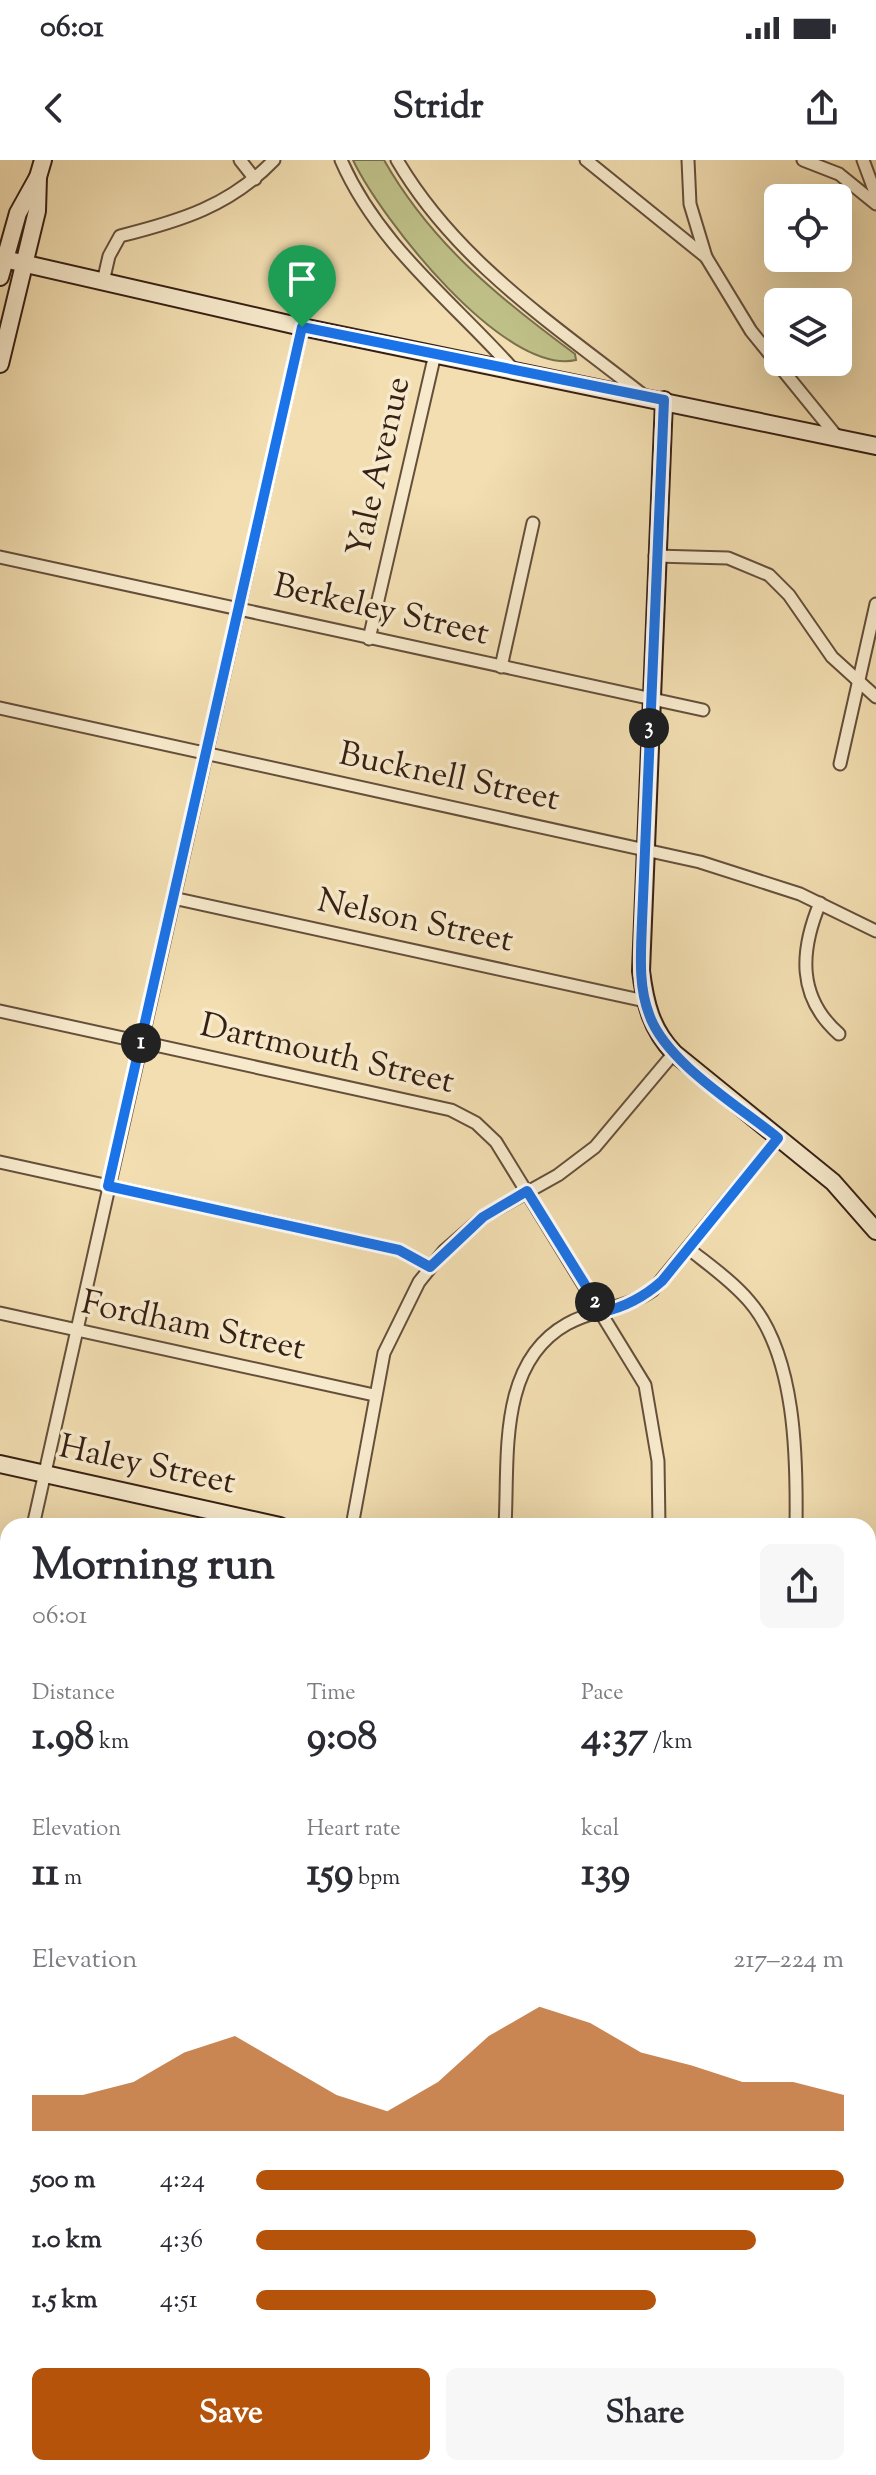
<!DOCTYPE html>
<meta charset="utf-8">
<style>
body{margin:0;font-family:"Sorts Mill Goudy",serif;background:#f7f7f7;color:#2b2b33;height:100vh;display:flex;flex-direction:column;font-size:30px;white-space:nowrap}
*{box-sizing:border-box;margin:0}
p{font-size:26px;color:#7c7c81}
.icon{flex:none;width:44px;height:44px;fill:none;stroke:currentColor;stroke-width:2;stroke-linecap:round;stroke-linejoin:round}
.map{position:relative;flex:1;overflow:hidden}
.sheet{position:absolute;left:0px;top:1358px;width:876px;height:958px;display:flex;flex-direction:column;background:#fff;border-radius:24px 24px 0 0;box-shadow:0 8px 32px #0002}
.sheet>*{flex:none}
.tools{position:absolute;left:764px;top:24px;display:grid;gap:16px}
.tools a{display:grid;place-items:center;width:88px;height:88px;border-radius:12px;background:#fff;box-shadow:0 8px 32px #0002;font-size:40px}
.pin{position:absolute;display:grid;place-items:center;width:68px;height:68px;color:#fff;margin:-82px -34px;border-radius:50% 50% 50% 0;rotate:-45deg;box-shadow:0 0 8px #0007}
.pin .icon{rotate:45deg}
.km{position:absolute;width:40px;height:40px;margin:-20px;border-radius:50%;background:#222;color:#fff;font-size:22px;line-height:40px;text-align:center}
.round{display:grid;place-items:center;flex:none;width:84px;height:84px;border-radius:12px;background:#f7f7f7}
.summary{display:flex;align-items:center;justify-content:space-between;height:136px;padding:0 32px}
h1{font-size:44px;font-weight:700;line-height:60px}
.metrics{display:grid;grid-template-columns:repeat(3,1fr);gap:12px;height:136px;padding:8px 32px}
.metrics div{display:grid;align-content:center}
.metrics b{font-size:40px;font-weight:700}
.metrics small{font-size:22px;font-weight:400}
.metrics p{font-size:22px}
.chart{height:224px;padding:16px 32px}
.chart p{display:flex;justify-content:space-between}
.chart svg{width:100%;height:144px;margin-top:8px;fill:#b45309;opacity:.7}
.action{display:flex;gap:16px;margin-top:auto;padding:16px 32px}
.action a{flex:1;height:92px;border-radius:12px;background:#b45309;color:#fff;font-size:32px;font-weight:700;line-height:92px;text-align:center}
.action a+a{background:#f7f7f7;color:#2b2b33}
ul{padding:0 32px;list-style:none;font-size:26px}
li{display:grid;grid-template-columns:128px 96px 1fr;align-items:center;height:60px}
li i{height:20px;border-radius:10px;background:#b45309}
.status{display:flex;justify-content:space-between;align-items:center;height:56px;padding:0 40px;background:#fff;direction:ltr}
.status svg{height:22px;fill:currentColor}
header{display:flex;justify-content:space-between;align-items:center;height:104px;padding:0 32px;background:#fff;font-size:36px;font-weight:700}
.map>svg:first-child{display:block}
</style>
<div class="status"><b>06:01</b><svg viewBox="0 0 49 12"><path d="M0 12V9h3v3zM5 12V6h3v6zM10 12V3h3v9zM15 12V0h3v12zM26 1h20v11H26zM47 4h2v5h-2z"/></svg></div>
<header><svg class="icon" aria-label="back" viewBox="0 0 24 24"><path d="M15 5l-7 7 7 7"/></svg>Stridr<svg class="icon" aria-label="share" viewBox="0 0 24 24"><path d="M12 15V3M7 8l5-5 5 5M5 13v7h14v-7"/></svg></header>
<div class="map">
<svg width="876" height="2315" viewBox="0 0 876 2315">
<rect width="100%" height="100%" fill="#f2deb1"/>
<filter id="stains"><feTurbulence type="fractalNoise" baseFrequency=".0025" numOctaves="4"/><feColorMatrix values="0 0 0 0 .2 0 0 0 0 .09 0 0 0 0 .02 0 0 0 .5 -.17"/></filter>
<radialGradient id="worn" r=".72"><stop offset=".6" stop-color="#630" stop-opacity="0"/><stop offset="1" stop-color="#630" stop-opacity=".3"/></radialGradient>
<!-- green -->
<g fill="#bfc088" stroke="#7a704e" stroke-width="2">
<path d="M353,0H384C431,83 500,139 575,194L576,200C504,216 381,59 353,0Z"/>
<polygon points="876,2229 876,2315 839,2315 832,2308 868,2308 868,2237"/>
</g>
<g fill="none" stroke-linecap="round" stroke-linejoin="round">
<defs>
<g id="street">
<polyline points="240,0 255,19"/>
<path d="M341,0C378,85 452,141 512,208"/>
<path d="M397,0C456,101 553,164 643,235"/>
<polyline points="586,0 706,97 751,171 838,278"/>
<polyline points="688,0 690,44 706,97"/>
<polyline points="803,0 839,14 876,44"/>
<polyline points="863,0 876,35"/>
<path d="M103,122L109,96L120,76C180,61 230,46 274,0"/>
<polyline points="655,396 728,398 769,415 789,435 832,497 876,537"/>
<polyline points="0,397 703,550"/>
<polyline points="369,479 435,194"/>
<polyline points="501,507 533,363"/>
<polyline points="0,548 700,702 800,734 876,771"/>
<polyline points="840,604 876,444"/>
<polyline points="173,738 645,841"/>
<path d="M820,743C800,791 797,837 839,874"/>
<polyline points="0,851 451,950 476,963 496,982 645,1225 658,1301 659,1366"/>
<polyline points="0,1002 399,1090 430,1107"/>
<path d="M689,1089C709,1105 732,1121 749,1141C796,1195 797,1298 796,1366"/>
<polyline points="0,1153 374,1235"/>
<polyline points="33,1366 302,167"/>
<polyline points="352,1366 384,1193 419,1122 444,1091 483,1057 558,1015 595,987 674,893"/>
<path d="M505,1366C509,1297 497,1203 567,1164C595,1148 626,1149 653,1130L778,978"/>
<polyline points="0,1442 8,1443"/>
<polyline points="0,1574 8,1575"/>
<polyline points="0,1706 8,1707"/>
<polyline points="0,1837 8,1839"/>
<polyline points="0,1992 8,1956"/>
<polyline points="0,2101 8,2103"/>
<polyline points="0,2233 8,2235"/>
<polyline points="339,2308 370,2315"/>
<polyline points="272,2315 280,2308"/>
<polyline points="580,2315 582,2308"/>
</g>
<g id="secondary">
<polyline points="0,98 302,167 876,286"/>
<polyline points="0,117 18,53 38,17 43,0"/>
<polyline points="0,204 37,51 38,17"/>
<path d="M664,240L641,811C645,843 651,869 674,893L833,1022L876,1071"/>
<polyline points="0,1304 280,1366"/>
<polyline points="868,1496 876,1498"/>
<polyline points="868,1738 876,1701"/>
<polyline points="742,2315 743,2308"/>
</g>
</defs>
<!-- street casing -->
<use href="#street" stroke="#654f3b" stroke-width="15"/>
<!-- secondary casing -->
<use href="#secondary" stroke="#361f14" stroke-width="20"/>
<!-- street -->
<use href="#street" stroke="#f7eacc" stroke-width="11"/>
<!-- secondary -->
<use href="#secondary" stroke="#f7eacc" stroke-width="16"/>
</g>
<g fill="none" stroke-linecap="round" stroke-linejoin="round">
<defs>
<path id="route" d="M302,167L664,240L642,762C641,793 638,825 649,854C665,902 739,946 778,978L662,1121C644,1137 626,1147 602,1152L527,1031L483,1057L430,1107L399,1090L108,1026Z"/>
</defs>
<!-- route casing -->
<use href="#route" stroke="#fff" stroke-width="16"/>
<!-- route -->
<use href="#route" stroke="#1a73e8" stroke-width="10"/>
</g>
<g text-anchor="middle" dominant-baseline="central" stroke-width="7" stroke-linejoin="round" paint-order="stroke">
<!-- street labels -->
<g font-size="34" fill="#361f14" stroke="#f7eacc">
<text transform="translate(380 307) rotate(-77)">Yale Avenue</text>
<text transform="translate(381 451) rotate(13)">Berkeley Street</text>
<text transform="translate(449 618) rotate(12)">Bucknell Street</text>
<text transform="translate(415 762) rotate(12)">Nelson Street</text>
<text transform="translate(327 895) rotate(13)">Dartmouth Street</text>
<text transform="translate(193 1167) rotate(12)">Fordham Street</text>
<text transform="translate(147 1306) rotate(12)">Haley Street</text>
</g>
</g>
<rect width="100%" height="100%" filter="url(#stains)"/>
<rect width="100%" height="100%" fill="url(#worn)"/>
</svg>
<div class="tools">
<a><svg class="icon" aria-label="locate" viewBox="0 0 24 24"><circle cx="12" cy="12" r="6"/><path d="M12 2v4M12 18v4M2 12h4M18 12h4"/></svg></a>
<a><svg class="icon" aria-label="layers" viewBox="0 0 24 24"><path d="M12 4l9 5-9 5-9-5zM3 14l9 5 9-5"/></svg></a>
</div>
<div class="pin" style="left:302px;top:167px;background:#1e9e55"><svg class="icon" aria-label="arrive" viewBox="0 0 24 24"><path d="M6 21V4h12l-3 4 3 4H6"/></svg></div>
<b class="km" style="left:141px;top:883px">1</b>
<b class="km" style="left:595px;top:1142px">2</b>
<b class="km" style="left:649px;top:568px">3</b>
<section class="sheet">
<div class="summary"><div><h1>Morning run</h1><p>06:01</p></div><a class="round"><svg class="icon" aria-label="share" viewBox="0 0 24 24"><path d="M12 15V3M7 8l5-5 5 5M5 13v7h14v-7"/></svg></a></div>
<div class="metrics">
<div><p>Distance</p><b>1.98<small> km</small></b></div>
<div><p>Time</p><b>9:08</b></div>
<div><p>Pace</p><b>4:37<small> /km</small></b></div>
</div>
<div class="metrics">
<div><p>Elevation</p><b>11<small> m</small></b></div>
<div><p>Heart rate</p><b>159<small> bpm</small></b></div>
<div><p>kcal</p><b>139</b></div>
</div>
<div class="chart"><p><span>Elevation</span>217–224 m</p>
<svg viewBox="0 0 160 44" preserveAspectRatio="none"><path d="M0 44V33L10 33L20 29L30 20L40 15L50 24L60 33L70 38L80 29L90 15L100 6L110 11L120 20L130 24L140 29L150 29L160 33V44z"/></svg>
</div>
<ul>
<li><b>500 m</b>4:24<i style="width:100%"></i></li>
<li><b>1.0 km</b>4:36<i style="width:85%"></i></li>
<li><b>1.5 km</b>4:51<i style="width:68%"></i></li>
</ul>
<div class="action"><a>Save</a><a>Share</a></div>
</section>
</div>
